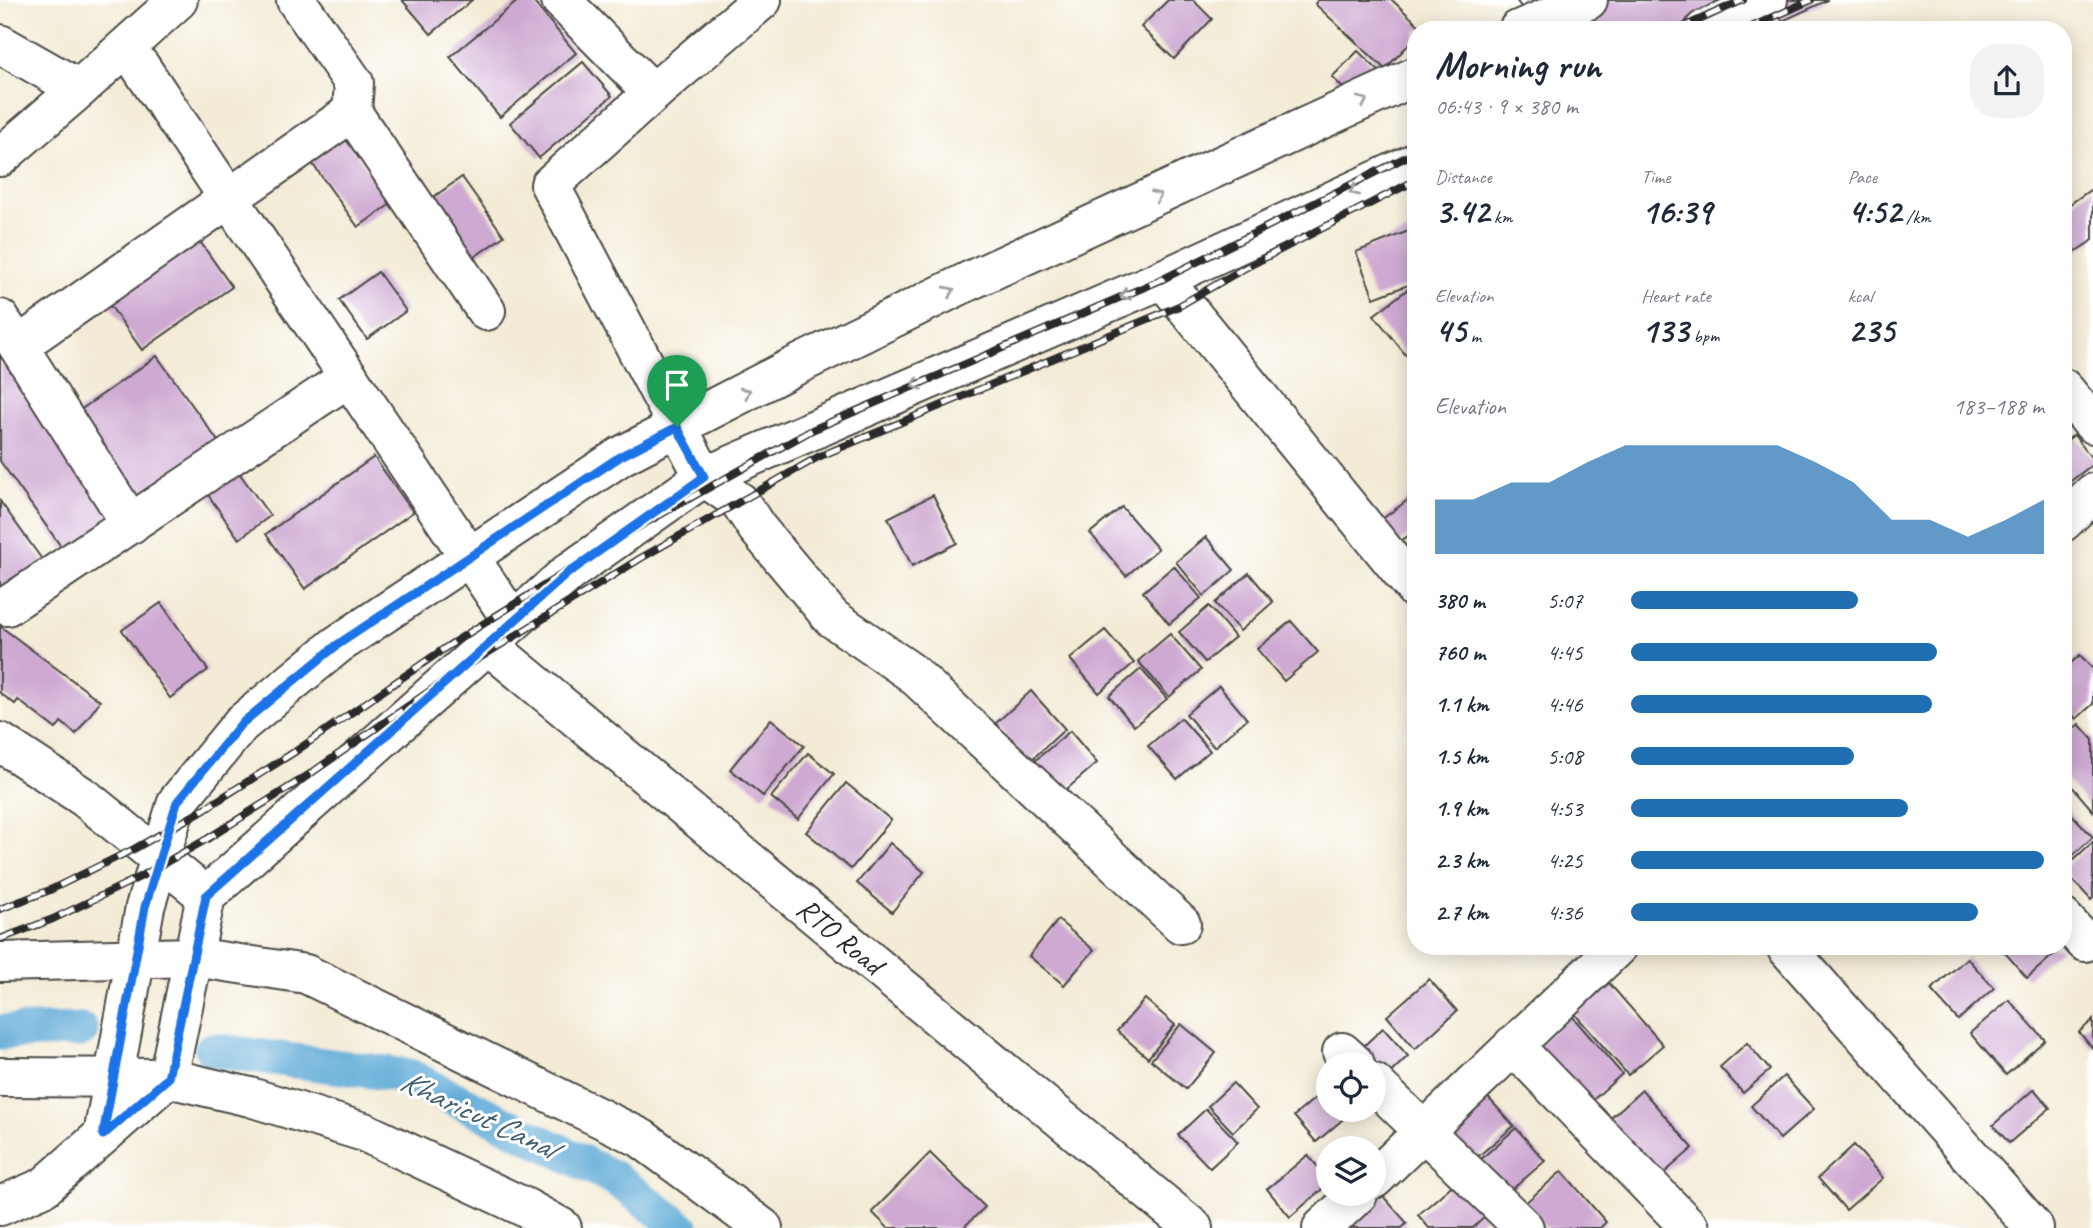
<!DOCTYPE html>
<meta charset="utf-8">
<style>
body{margin:0;font-family:Caveat,sans-serif;background:#f2f2f3;color:#1f2937;height:100vh;display:flex;flex-direction:column;font-size:26px;white-space:nowrap}
*{box-sizing:border-box;margin:0}
p{font-size:23px;color:#747a83}
.icon{flex:none;width:38px;height:38px;fill:none;stroke:currentColor;stroke-width:2;stroke-linecap:round;stroke-linejoin:round}
.map{position:relative;flex:1;overflow:hidden}
.drawer{position:absolute;left:1407px;top:21px;width:665px;height:934px;display:flex;flex-direction:column;background:#fff;border-radius:28px;box-shadow:0 4px 18px #0003}
.drawer>*{flex:none}
.fabs{position:absolute;left:1316px;top:1052px;display:grid;gap:14px}
.fabs a{display:grid;place-items:center;width:70px;height:70px;border-radius:50%;background:#fff;box-shadow:0 4px 18px #0003;font-size:35px}
.pin{position:absolute;display:grid;place-items:center;width:60px;height:60px;color:#fff;margin:-72px -30px;border-radius:50% 50% 50% 0;rotate:-45deg;box-shadow:0 0 7px #0007}
.pin .icon{rotate:45deg}
.round{display:grid;place-items:center;flex:none;width:74px;height:74px;border-radius:28px;background:#f2f2f3}
.overview{display:flex;align-items:center;justify-content:space-between;height:119px;padding:0 28px}
h1{font-size:38px;font-weight:600;line-height:52px}
.stats{display:grid;grid-template-columns:repeat(3,1fr);gap:10px;height:119px;padding:7px 28px}
.stats div{display:grid;align-content:center}
.stats b{font-size:35px;font-weight:600}
.stats small{font-size:19px;font-weight:400}
.stats p{font-size:19px}
.chart{height:196px;padding:14px 28px}
.chart p{display:flex;justify-content:space-between}
.chart svg{width:100%;height:126px;margin-top:7px;fill:#1f6fb2;opacity:.7}
ul{padding:0 28px;list-style:none;font-size:23px}
li{display:grid;grid-template-columns:112px 84px 1fr;align-items:center;height:52px}
li i{height:18px;border-radius:9px;background:#1f6fb2}
.map>svg:first-child{display:block}
</style>
<div class="map">
<svg width="2093" height="1228" viewBox="0 0 2093 1228">
<rect width="100%" height="100%" fill="#fff"/>
<filter id="ink" filterUnits="userSpaceOnUse"><feTurbulence type="fractalNoise" baseFrequency=".0143" numOctaves="2"/><feDisplacementMap in="SourceGraphic" scale="14" xChannelSelector="R" yChannelSelector="G"/><feConvolveMatrix kernelMatrix="1 2 1 2 8 2 1 2 1" color-interpolation-filters="sRGB"/></filter>
<filter id="wash" filterUnits="userSpaceOnUse"><feTurbulence type="fractalNoise" baseFrequency=".00686" numOctaves="4" result="noise"/><feDisplacementMap in="SourceGraphic" scale="28" xChannelSelector="R" yChannelSelector="G"/><feGaussianBlur stdDeviation="1.57" result="paint"/><feColorMatrix in="noise" values="0 0 0 0 0 0 0 0 0 0 0 0 0 0 0 0 0 1.4 0 .05"/><feComposite in="paint" operator="in"/></filter>
<g filter="url(#wash)">
<rect width="100%" height="100%" fill="#f3ebd5"/>
<g fill="none" stroke-linecap="round" stroke-linejoin="round">
<!-- canal -->
<g stroke="#5faad7" stroke-width="35">
<polyline points="0,1032 81,1030"/>
<polyline points="212,1050 409,1076 614,1178 682,1228"/>
</g>
</g>
<g id="blocks">
<!-- building -->
<g fill="#cea9d2">
<polygon points="402,0 472,0 431,34"/>
<polygon points="519,0 532,0 576,53 500,117 450,57"/>
<polygon points="1168,0 1193,0 1212,19 1174,59 1141,27"/>
<polygon points="1318,0 1392,0 1424,30 1416,30 1416,37 1385,69 1315,4"/>
<polygon points="1516,0 1542,0 1525,12"/>
<polygon points="1578,0 1828,0 1763,30 1513,30"/>
<polygon points="1358,51 1383,75 1357,102 1332,77"/>
<polygon points="583,62 612,96 539,158 510,123"/>
<polygon points="342,134 392,203 358,227 309,159"/>
<polygon points="462,177 504,236 467,262 425,203"/>
<polygon points="2093,188 2093,240 2073,253 2063,239 2063,209"/>
<polygon points="1416,228 1416,282 1374,298 1356,252"/>
<polygon points="194,233 232,287 142,350 104,297"/>
<polygon points="378,272 406,311 367,339 339,300"/>
<polygon points="1412,286 1416,290 1416,368 1374,315"/>
<polygon points="0,355 115,517 65,552 0,461"/>
<polygon points="157,356 220,444 131,507 69,418"/>
<polygon points="2074,435 2093,460 2093,464 2063,487 2063,443"/>
<polygon points="374,457 413,512 305,589 266,534"/>
<polygon points="235,467 270,516 239,539 204,489"/>
<polygon points="933,495 957,543 912,566 888,518"/>
<polygon points="1409,499 1416,507 1416,530 1394,546 1377,523"/>
<polygon points="0,501 46,565 0,597"/>
<polygon points="1122,507 1158,549 1126,576 1090,533"/>
<polygon points="1206,537 1234,570 1204,596 1176,562"/>
<polygon points="1174,566 1201,598 1169,624 1143,592"/>
<polygon points="1249,573 1273,602 1240,631 1215,603"/>
<polygon points="161,603 208,670 170,698 122,630"/>
<polygon points="1209,606 1235,637 1205,662 1179,632"/>
<polygon points="1291,621 1318,652 1284,681 1257,649"/>
<polygon points="0,626 100,701 76,734 61,722 56,729 18,700 15,704 0,693"/>
<polygon points="1105,630 1134,663 1099,693 1070,659"/>
<polygon points="1170,634 1201,670 1169,697 1138,661"/>
<polygon points="2080,655 2093,669 2093,704 2076,719 2063,705 2063,670"/>
<polygon points="1141,669 1167,699 1134,726 1109,696"/>
<polygon points="1219,686 1247,719 1214,747 1186,714"/>
<polygon points="1031,691 1065,729 1029,762 995,724"/>
<polygon points="1181,718 1210,751 1177,779 1148,746"/>
<polygon points="771,719 804,746 763,796 730,769"/>
<polygon points="2079,724 2093,740 2093,811 2063,776 2063,738"/>
<polygon points="1070,731 1097,763 1060,795 1032,763"/>
<polygon points="808,753 834,774 798,819 771,797"/>
<polygon points="846,783 891,820 851,869 806,832"/>
<polygon points="2063,805 2093,837 2063,864"/>
<polygon points="2093,842 2093,898 2091,900 2063,869"/>
<polygon points="890,843 924,872 892,912 857,883"/>
<polygon points="1058,920 1094,950 1064,985 1029,956"/>
<polygon points="2000,947 2058,947 2060,949 2027,978"/>
<polygon points="1967,958 1994,988 1958,1020 1931,990"/>
<polygon points="1429,979 1457,1011 1415,1049 1387,1016"/>
<polygon points="1609,983 1663,1045 1628,1075 1574,1013"/>
<polygon points="1145,999 1175,1025 1148,1058 1117,1031"/>
<polygon points="2009,1000 2045,1040 2006,1075 1970,1033"/>
<polygon points="1571,1015 1622,1074 1585,1107 1534,1048"/>
<polygon points="2093,1020 2093,1049 2079,1032"/>
<polygon points="1181,1024 1216,1053 1186,1089 1151,1060"/>
<polygon points="1383,1028 1408,1056 1381,1082 1374,1074 1374,1064 1364,1064 1355,1054"/>
<polygon points="1747,1043 1770,1070 1743,1093 1720,1067"/>
<polygon points="1784,1076 1814,1109 1780,1139 1751,1106"/>
<polygon points="1233,1083 1257,1109 1233,1132 1208,1106"/>
<polygon points="1328,1087 1328,1110 1354,1110 1316,1142 1294,1116"/>
<polygon points="2034,1089 2050,1108 2009,1143 1993,1125"/>
<polygon points="1642,1090 1693,1148 1656,1180 1605,1123"/>
<polygon points="1483,1092 1514,1126 1470,1163 1439,1129"/>
<polygon points="1206,1109 1238,1142 1210,1168 1178,1135"/>
<polygon points="1516,1128 1545,1161 1502,1198 1474,1165"/>
<polygon points="1854,1145 1883,1178 1846,1210 1818,1178"/>
<polygon points="930,1153 985,1207 963,1228 888,1228 872,1212"/>
<polygon points="1308,1155 1328,1179 1328,1184 1290,1217 1267,1189"/>
<polygon points="1562,1171 1606,1222 1600,1228 1546,1228 1524,1204"/>
<polygon points="1456,1182 1486,1216 1473,1228 1429,1228 1418,1215"/>
<polygon points="1381,1194 1407,1223 1402,1228 1341,1228"/>
</g>
</g>
</g>
<g filter="url(#ink)">
<use href="#blocks" fill-opacity="0" stroke="#494844" stroke-width="2"/>
<g fill="none" stroke-linecap="round" stroke-linejoin="round">
<defs>
<g id="minor">
<polyline points="296,0 354,83 352,112"/>
<polyline points="561,0 653,93"/>
<polyline points="762,0 653,93 550,185 704,477 740,502 757,528 832,618 912,673 1181,924"/>
<polyline points="1744,0 1747,10 1764,30"/>
<polyline points="0,44 79,89"/>
<polyline points="140,66 513,622"/>
<polyline points="0,157 79,89 178,0"/>
<polyline points="1163,279 1416,590"/>
<polyline points="0,319 18,346"/>
<polyline points="2063,388 2093,424"/>
<polyline points="2063,522 2093,493"/>
<polyline points="131,524 18,346 352,112 486,311"/>
<polyline points="7,606 349,377"/>
<path id="s1" d="M487,644L1193,1228"/>
<polyline points="0,742 85,798 206,896"/>
<polyline points="2063,918 2085,942"/>
<polyline points="1786,947 2034,1228"/>
<polyline points="0,962 193,957 306,974 641,1138 763,1228"/>
<polyline points="1513,1045 1690,1228"/>
<polyline points="1342,1052 1355,1064"/>
<polyline points="0,1077 168,1078 250,1097 364,1132 524,1207 562,1228"/>
<polyline points="1374,1083 1524,1228"/>
<polyline points="1374,1179 1617,947"/>
<polyline points="1322,1228 1358,1194"/>
</g>
<g id="major">
<polyline points="1518,30 1588,0"/>
<polyline points="1704,30 1768,0"/>
<polyline points="103,1135 145,907 177,802 241,724 337,645 621,456 787,370 969,281 1416,76"/>
<polyline points="0,1206 44,1187 168,1078 206,896 568,573 704,477 1163,279 1416,162"/>
</g>
</defs>
<!-- minor casing -->
<use href="#minor" stroke="#494844" stroke-width="42"/>
<!-- major casing -->
<use href="#major" stroke="#494844" stroke-width="42"/>
<!-- minor -->
<use href="#minor" stroke="#fff" stroke-width="38"/>
<!-- major -->
<use href="#major" stroke="#fff" stroke-width="38"/>
<defs>
<g id="rail">
<polyline points="1677,30 1743,0"/>
<polyline points="1745,30 1811,0"/>
<polyline points="0,909 50,890 134,849 198,813 296,751 448,646 631,531 812,430 1163,279 1416,152"/>
<polyline points="0,939 53,919 140,877 207,839 307,776 460,670 641,558 818,457 1179,306 1243,269 1416,180"/>
</g>
</defs>
<!-- rail casing -->
<use href="#rail" stroke="#2b2b2b" stroke-width="8"/>
<!-- rail -->
<use href="#rail" stroke="#fff" stroke-width="5" stroke-dasharray="16" stroke-linecap="butt"/>
</g>
<!-- one-way arrows -->
<defs><path id="oneway-chevron" d="M-2-3.5L2.5 0L-2 3.5" fill="none" stroke-width="1.6" stroke-linecap="round" stroke-linejoin="round" transform="scale(1.75)"/></defs>
<g stroke="#a0a0a0">
<use href="#oneway-chevron" transform="translate(1363 101) rotate(-25)"/>
<use href="#oneway-chevron" transform="translate(1354 191) rotate(155)"/>
<use href="#oneway-chevron" transform="translate(1157 196) rotate(-24)"/>
<use href="#oneway-chevron" transform="translate(950 291) rotate(-26)"/>
<use href="#oneway-chevron" transform="translate(1125 295) rotate(157)"/>
<use href="#oneway-chevron" transform="translate(916 385) rotate(157)"/>
<use href="#oneway-chevron" transform="translate(746 392) rotate(-27)"/>
</g>
</g>
<g fill="none" stroke-linecap="round" stroke-linejoin="round" filter="url(#ink)">
<defs>
<polygon id="route" points="677,427 704,477 568,573 206,896 168,1078 103,1135 145,907 177,802 241,724 337,645 621,456"/>
</defs>
<!-- route casing -->
<use href="#route" stroke="#fff" stroke-width="14"/>
<!-- route -->
<use href="#route" stroke="#1a73e8" stroke-width="9"/>
</g>
<g text-anchor="middle" dominant-baseline="central" stroke-width="6" stroke-linejoin="round" paint-order="stroke">
<!-- street labels -->
<g font-size="30" fill="#2b2b2b" stroke="#fff">
<text stroke="none"><textPath href="#s1" startOffset="458">RTO Road</textPath></text>
</g>
<!-- water labels -->
<g font-size="32" font-style="italic" fill="#405e70" stroke="#fff">
<text transform="translate(478 1114) rotate(25)">Kharicut Canal</text>
</g>
</g>
</svg>
<div class="fabs">
<a><svg class="icon" aria-label="locate" viewBox="0 0 24 24"><circle cx="12" cy="12" r="6"/><path d="M12 2v4M12 18v4M2 12h4M18 12h4"/></svg></a>
<a><svg class="icon" aria-label="layers" viewBox="0 0 24 24"><path d="M12 4l9 5-9 5-9-5zM3 14l9 5 9-5"/></svg></a>
</div>
<div class="pin" style="left:677px;top:427px;background:#1e9e55"><svg class="icon" aria-label="arrive" viewBox="0 0 24 24"><path d="M6 21V4h12l-3 4 3 4H6"/></svg></div>
<section class="drawer">
<div class="overview"><div><h1>Morning run</h1><p>06:43 · 9 × 380 m</p></div><a class="round"><svg class="icon" aria-label="share" viewBox="0 0 24 24"><path d="M12 15V3M7 8l5-5 5 5M5 13v7h14v-7"/></svg></a></div>
<div class="stats">
<div><p>Distance</p><b>3.42<small> km</small></b></div>
<div><p>Time</p><b>16:39</b></div>
<div><p>Pace</p><b>4:52<small> /km</small></b></div>
</div>
<div class="stats">
<div><p>Elevation</p><b>45<small> m</small></b></div>
<div><p>Heart rate</p><b>133<small> bpm</small></b></div>
<div><p>kcal</p><b>235</b></div>
</div>
<div class="chart"><p><span>Elevation</span>183–188 m</p>
<svg viewBox="0 0 160 44" preserveAspectRatio="none"><path d="M0 44V25L10 25L20 19L30 19L40 12L50 6L60 6L70 6L80 6L90 6L100 12L110 19L120 32L130 32L140 38L150 32L160 25V44z"/></svg>
</div>
<ul>
<li><b>380 m</b>5:07<i style="width:55%"></i></li>
<li><b>760 m</b>4:45<i style="width:74%"></i></li>
<li><b>1.1 km</b>4:46<i style="width:73%"></i></li>
<li><b>1.5 km</b>5:08<i style="width:54%"></i></li>
<li><b>1.9 km</b>4:53<i style="width:67%"></i></li>
<li><b>2.3 km</b>4:25<i style="width:100%"></i></li>
<li><b>2.7 km</b>4:36<i style="width:84%"></i></li>
</ul>
</section>
</div>
